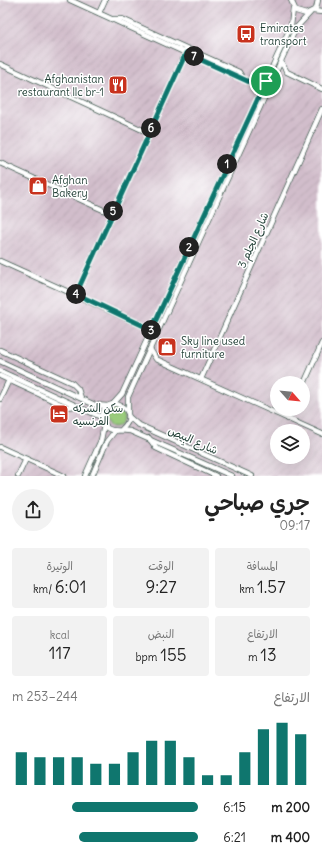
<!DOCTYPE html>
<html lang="ar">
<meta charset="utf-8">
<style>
body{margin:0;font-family:Delius,"Playpen Sans Arabic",sans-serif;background:#f2f2f2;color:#222;direction:rtl;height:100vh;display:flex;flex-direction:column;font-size:15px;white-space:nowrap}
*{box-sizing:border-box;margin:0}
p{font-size:13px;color:#767676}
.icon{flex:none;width:22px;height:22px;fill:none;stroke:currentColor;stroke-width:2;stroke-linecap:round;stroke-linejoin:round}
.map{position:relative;height:476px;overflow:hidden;direction:ltr}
.drawer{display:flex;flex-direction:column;background:#fff;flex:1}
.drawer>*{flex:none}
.needle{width:26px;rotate:117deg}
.buttons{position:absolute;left:270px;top:376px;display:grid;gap:8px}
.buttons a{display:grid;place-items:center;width:40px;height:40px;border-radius:50%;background:#fff;box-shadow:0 4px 16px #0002;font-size:20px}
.pin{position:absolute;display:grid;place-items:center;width:34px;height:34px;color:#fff;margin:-17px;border:2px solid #fff;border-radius:50%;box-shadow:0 1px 4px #0007}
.km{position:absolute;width:20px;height:20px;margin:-10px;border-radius:50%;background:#222;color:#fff;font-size:11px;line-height:20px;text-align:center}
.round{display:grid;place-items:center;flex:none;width:42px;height:42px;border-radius:21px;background:#f2f2f2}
.head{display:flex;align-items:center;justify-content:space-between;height:68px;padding:0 12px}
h1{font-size:22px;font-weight:600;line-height:30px}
.metrics{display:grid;grid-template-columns:repeat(3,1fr);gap:6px;height:68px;padding:4px 12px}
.metrics div{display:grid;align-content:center;border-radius:4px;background:#f2f2f2;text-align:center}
.metrics b{font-size:17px;font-weight:600}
.metrics small{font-size:11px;font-weight:400}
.metrics p{font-size:11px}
.chart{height:112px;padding:8px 12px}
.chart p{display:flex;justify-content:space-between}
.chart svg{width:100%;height:72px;margin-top:4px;stroke:#0f766e;stroke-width:6}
ul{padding:0 12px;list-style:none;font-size:13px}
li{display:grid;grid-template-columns:64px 48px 1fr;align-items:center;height:30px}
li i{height:10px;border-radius:5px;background:#0f766e}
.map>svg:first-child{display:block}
</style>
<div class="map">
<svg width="322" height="476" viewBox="0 0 322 476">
<defs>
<pattern id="industrial-furrows" width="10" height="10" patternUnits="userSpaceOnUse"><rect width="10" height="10" fill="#d1bdcb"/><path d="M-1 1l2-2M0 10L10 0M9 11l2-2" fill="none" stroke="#b3a3af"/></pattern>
<pattern id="grass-tufts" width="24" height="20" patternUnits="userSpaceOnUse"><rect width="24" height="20" fill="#9acc7c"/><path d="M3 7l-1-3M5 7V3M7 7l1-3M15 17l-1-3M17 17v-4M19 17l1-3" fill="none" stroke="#7da766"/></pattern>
</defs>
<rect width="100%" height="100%" fill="#fff"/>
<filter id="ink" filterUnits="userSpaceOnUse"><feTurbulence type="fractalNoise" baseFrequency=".025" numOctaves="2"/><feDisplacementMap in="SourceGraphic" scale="8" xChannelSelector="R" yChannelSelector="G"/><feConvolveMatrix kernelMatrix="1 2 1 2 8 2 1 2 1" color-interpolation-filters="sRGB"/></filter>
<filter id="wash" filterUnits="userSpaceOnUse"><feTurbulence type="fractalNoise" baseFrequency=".012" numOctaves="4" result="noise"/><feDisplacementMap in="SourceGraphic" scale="16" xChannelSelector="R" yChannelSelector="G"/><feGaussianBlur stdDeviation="0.9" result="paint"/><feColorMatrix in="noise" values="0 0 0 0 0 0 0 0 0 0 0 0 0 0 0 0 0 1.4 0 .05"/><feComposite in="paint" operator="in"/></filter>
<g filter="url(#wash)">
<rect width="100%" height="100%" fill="#f6f1e2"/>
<!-- industrial -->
<path fill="url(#industrial-furrows)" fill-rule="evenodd" d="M0,0H322V476H0ZM277,383H303V409H277ZM277,431H303V457H277Z"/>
<!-- grass -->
<circle fill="url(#grass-tufts)" stroke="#5c8458" cx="115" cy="418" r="9"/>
</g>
<g filter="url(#ink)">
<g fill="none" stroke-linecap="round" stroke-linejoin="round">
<defs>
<g id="minor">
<polyline points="70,0 256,85 265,81"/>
<polyline points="291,0 296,11 306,14 316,9 318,0"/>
<polyline points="313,11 322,12"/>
<polyline points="99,13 105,0"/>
<polyline points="113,19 122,19 239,72 243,79"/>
<polyline points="281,62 287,72 322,89"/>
<polyline points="0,64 149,133"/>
<polyline points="0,163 112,214"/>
<polyline points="0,261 146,327 149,335"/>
<polyline points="76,294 186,53"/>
<polyline points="150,349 156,359 322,434"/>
<polyline points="0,350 72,383 78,389 81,398"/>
<polyline points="205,351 212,354"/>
<polyline points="0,361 95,405 108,406"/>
<polyline points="0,371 101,417"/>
<polyline points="0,376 67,407 76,406"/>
<polyline points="201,379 322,109"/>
<polyline points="303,386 322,343"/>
<polyline points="0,399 9,380"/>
<polyline points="113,404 122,394 291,26 293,9"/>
<polyline points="128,413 128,397 296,28 310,13"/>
<polyline points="129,417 137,424 252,476"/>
<polyline points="288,419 292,409"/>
<path d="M122,429C143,411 107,390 101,417L107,428C115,433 122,429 130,431L232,476"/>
<polyline points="149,438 156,448 216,476"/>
<polyline points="0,447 64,476"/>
<polyline points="18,476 26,459"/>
<polyline points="85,476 101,440 104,425"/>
<polyline points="92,476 107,441 115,431"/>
</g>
</defs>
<!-- minor casing -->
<use href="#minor" stroke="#3f584e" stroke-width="6"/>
<!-- minor -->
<use href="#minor" stroke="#fff" stroke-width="4.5"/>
</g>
</g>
<g fill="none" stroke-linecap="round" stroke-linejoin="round" filter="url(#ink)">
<defs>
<polygon id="route" points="186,53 256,85 266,81 149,335 146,327 76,294"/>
</defs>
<!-- route casing -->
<use href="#route" stroke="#fff" stroke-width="8"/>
<!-- route -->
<use href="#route" stroke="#0f766e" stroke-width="5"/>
</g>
<!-- icons -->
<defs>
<symbol id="bus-square" viewBox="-11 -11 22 22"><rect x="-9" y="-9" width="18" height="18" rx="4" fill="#c8321e" stroke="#fff"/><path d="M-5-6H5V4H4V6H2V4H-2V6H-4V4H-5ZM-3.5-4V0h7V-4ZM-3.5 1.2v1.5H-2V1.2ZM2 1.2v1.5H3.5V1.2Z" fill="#fff"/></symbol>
<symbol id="restaurant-square" viewBox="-11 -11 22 22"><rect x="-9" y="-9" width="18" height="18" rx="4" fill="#c8321e" stroke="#fff"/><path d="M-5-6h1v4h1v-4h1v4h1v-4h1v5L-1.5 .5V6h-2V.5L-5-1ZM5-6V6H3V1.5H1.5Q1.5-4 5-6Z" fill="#fff"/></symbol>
<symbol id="shop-square" viewBox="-11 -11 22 22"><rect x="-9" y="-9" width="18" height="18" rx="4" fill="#c8321e" stroke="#fff"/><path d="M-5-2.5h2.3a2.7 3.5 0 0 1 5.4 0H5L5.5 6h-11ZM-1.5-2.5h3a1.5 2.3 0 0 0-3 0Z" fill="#fff"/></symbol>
<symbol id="hotel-square" viewBox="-11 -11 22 22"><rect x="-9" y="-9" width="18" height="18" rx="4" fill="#c8321e" stroke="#fff"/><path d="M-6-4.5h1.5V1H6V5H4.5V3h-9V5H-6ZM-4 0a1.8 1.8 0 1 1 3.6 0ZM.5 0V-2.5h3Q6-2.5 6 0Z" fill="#fff"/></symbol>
</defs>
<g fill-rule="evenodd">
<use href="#bus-square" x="235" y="23" width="22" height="22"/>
<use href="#restaurant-square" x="107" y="74" width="22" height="22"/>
<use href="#shop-square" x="27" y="175" width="22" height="22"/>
<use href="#shop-square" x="156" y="336" width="22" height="22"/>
<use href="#hotel-square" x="48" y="403" width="22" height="22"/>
</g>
<g text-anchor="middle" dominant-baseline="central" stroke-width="3" stroke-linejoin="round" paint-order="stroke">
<!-- poi labels -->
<g font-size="11" fill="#1f3d34" stroke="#fff" text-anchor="start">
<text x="260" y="28">Emirates<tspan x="260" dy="13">transport</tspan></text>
<text x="104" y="79" text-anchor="end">Afghanistan<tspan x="104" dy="13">restaurant llc br-1</tspan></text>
<text x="52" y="180">Afghan<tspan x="52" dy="13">Bakery</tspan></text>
<text x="181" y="341">Sky line used<tspan x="181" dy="13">furniture</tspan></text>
<text x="73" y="408">سكن الشركه<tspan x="73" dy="13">الفرنسيه</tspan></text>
</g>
<!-- street labels -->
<g font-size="11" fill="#1f3d34" stroke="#fff">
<text transform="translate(253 240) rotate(-66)">شارع الحِلم 3</text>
<text transform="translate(193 440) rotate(24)">شارع البِيص</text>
</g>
</g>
</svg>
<div class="buttons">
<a><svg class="needle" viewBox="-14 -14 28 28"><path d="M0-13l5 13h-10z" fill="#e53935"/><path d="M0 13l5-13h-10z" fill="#767676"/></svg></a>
<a><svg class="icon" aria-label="layers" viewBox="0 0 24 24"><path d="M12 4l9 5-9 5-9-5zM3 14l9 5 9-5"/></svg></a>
</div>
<div class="pin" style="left:266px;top:81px;background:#1e9e55"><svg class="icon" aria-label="arrive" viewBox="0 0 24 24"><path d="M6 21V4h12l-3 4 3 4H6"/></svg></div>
<b class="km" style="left:227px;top:164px">1</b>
<b class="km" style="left:189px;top:247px">2</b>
<b class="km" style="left:151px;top:330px">3</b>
<b class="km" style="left:76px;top:294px">4</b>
<b class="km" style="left:113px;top:211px">5</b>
<b class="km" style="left:151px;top:128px">6</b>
<b class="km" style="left:194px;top:56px">7</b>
</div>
<section class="drawer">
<div class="head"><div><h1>جري صباحي</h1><p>09:17</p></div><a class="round"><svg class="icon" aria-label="share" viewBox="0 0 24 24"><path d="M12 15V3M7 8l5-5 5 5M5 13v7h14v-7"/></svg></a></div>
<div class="metrics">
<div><p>المسافة</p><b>1.57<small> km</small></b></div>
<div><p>الوقت</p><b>9:27</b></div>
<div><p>الوتيرة</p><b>6:01<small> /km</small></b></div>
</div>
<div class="metrics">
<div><p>الارتفاع</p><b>13<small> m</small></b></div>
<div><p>النبض</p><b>155<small> bpm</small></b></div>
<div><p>kcal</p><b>117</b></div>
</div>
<div class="chart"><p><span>الارتفاع</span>244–253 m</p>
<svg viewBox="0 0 160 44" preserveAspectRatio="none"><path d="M5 44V24M15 44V27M25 44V27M35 44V27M45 44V31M55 44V31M65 44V24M75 44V17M85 44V17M95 44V27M105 44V38M115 44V38M125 44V24M135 44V10M145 44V6M155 44V13"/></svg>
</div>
<ul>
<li><b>200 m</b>6:15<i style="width:68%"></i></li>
<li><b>400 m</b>6:21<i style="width:64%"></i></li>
</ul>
</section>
